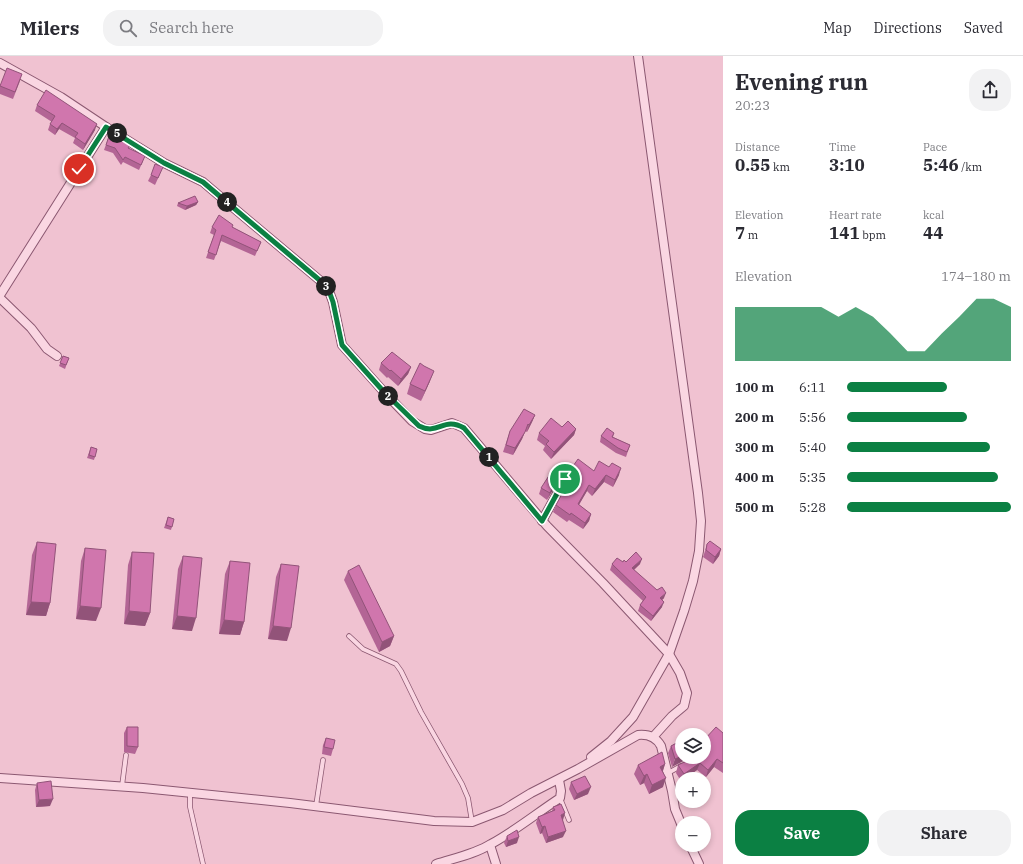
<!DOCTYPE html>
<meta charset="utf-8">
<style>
body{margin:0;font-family:"IBM Plex Serif",serif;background:#f2f2f3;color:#2b2b33;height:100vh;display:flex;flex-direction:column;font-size:15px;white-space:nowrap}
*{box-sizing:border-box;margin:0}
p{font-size:13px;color:#7c7c81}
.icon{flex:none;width:22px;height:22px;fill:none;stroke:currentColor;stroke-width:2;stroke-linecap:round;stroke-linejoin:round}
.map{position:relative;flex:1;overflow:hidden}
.drawer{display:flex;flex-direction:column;background:#fff;width:300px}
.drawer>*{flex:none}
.tools{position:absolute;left:675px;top:672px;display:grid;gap:8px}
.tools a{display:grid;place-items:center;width:36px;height:36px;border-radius:50%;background:#fff;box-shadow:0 2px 6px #0003;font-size:20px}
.pin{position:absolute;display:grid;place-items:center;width:34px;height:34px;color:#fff;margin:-17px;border:2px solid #fff;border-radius:50%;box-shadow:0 1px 4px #0007}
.km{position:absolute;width:20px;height:20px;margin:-10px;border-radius:50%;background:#222;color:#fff;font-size:11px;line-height:20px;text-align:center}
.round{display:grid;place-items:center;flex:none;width:42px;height:42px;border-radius:16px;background:#f2f2f3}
.head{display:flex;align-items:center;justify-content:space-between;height:68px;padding:0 12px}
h1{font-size:22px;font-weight:800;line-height:30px}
.metrics{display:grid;grid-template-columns:repeat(3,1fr);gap:6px;height:68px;padding:4px 12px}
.metrics div{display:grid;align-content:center}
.metrics b{font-size:17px;font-weight:800}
.metrics small{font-size:11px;font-weight:400}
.metrics p{font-size:11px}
.chart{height:112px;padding:8px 12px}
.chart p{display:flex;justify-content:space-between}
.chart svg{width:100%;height:72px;margin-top:4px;fill:#0b8043;opacity:.7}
.action{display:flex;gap:8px;margin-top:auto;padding:8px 12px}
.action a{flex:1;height:46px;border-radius:16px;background:#0b8043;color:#fff;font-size:16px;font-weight:800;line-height:46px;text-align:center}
.action a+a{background:#f2f2f3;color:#2b2b33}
ul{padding:0 12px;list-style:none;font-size:13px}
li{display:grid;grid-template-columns:64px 48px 1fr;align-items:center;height:30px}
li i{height:10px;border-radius:5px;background:#0b8043}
header{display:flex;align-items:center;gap:24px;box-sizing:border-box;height:56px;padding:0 20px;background:#fff;border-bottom:1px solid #e1e1e2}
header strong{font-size:19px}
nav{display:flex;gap:22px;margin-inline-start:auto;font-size:14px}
.search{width:280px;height:36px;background:#f2f2f3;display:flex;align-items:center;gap:10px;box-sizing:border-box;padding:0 14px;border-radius:16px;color:#7c7c81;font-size:15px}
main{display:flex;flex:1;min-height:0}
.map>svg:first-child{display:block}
</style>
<header>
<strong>Milers</strong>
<div class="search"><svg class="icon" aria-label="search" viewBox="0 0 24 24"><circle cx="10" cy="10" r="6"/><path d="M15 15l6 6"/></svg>Search here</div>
<nav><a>Map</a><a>Directions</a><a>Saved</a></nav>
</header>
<main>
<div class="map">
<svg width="723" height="808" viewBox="0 0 723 808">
<rect width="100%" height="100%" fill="#f0c2d1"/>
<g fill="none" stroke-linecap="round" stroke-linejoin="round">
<defs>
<g id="lane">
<polyline points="349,580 363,593 396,608 401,615 421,656 462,728 468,742 472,766"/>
<polyline points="668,717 681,710"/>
<polyline points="122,730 126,699"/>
<polyline points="190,738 190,751 203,808"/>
<polyline points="560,742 569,764"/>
<polyline points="316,750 323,704"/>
</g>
<g id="street">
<polyline points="0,7 61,41 106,71 164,107 203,126 210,132 323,227 329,235 333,246 342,289 384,336 412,365 425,373 431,374 452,367 464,372 547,470 603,527 669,598 680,617 687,637 684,650 672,660 653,681"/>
<polyline points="0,239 106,71"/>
<polyline points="0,242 31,272 47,293 57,300"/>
<polyline points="542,465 565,423"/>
<polyline points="591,701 611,685 633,661 669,598 684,555 693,525 699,495 701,465 698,437 638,0"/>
<path d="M0,722L143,732L290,747L434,765L472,766L503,754L531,737L578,713L638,679C648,678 656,681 661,690L672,735L675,753L682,770"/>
<polyline points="490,789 496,808"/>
<polyline points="690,789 699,808"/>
<path d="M436,808C455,802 475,798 491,788C515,775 537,757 560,742L561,735L559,724"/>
</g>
</defs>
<!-- lane casing -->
<use href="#lane" stroke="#8b5871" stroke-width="5.5"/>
<!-- street casing -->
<use href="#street" stroke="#8b5871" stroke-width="10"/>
<!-- lane -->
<use href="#lane" stroke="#fad6e2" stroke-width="4"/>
<!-- street -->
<use href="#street" stroke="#fad6e2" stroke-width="8"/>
</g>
<!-- wall -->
<g fill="#b36595">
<polygon points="20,25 13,43 0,38 0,29"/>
<polygon points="37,49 95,74 83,94 73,87 75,82 59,73 55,79 48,74 50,68 52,66 35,55"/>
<polygon points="109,80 129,92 143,105 139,114 123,106 121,109 113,97 104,94"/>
<polygon points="160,118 155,129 148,125 151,119"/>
<polygon points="198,146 196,149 185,154 177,150 178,147"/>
<polygon points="212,171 232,171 261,186 255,200 221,185 214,204 206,202 214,179 210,177"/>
<polygon points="63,300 69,302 65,313 59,310"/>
<polygon points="381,307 411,311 408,318 398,330 388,321 387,322 379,314"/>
<polygon points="424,310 430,325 421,345 407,338 410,328"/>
<polygon points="535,359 532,366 527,376 525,375 522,383 513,399 503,396 510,375"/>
<polygon points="562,371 576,373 574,379 551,403 543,394 545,390 537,384 539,377"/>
<polygon points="614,377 613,381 630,389 626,401 616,397 600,386 601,380"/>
<polygon points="91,391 97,393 94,404 87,402"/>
<polygon points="571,413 594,415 619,419 613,431 604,426 592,440 587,435 579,449 591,458 589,465 583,473 569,464 567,466 553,456 556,449 570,422 569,419"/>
<polygon points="555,430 547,444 539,438 541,432"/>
<polygon points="168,461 174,463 171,474 164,472"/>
<polygon points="37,486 50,547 46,560 26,559 32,499"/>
<polygon points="707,488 721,493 719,500 713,508 703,501 705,495"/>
<polygon points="85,492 96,565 76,563 81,505"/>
<polygon points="132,496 150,557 145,570 124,568 128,509"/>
<polygon points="183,500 192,575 172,573 178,513"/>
<polygon points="230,505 244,566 240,579 219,578 225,518"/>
<polygon points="623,506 626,506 640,508 634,514 664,542 662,544 662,551 651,565 638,555 640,549 643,545 610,514 612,508"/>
<polygon points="281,508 287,585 268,583 276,521"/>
<polygon points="348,515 394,580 390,590 379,596 344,524"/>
<polygon points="127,671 138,691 135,698 124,696 124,677"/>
<polygon points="723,677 723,717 714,711 706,721 697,714 681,725 676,717 678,709 704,701"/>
<polygon points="326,682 333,693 331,700 322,698 323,689"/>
<polygon points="682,684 672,711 668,697 671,690"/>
<polygon points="665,708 663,715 663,731 649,738 644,727 640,729 634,718 638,709"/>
<polygon points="571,726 588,738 574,744 569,733"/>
<polygon points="37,727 50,750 36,751 35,734"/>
<polygon points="553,751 563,764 563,781 546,787 542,777 540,778 536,767 538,761 552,755"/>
<polygon points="507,780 517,787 506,791 504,787"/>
</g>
<!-- shaded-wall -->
<g fill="#925379">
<polygon points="62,67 59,73 55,79 57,73"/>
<polygon points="97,68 95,74 83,94 85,88"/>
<polygon points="198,146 196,149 185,154 187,150"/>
<polygon points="411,311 408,318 398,330 401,323"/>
<polygon points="434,315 430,325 421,345 425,335"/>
<polygon points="535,359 532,366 527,376 529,369"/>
<polygon points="576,373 574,379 551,403 554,396"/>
<polygon points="525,376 522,383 513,399 515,392"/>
<polygon points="621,412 619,419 613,431 615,424"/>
<polygon points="606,419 604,426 592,440 595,433"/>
<polygon points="557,423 555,430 547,444 550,437"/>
<polygon points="589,429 587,435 575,455 578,448"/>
<polygon points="591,458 589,465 583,473 585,467"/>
<polygon points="721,493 719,500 713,508 715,501"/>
<polygon points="642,503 640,508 630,517 632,512"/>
<polygon points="666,537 664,542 658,548 660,542"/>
<polygon points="31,546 50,547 46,560 26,559"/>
<polygon points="664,546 662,551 651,565 653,560"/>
<polygon points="80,550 101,552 96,565 76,563"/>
<polygon points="129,555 150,557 145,570 124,568"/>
<polygon points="177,560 196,562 192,575 172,573"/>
<polygon points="224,564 244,566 240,579 219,578"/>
<polygon points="273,570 291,572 287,585 268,583"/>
<polygon points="394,580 390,590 379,596 382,586"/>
<polygon points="682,700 682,701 691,701 672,711 675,703"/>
<polygon points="717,703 714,711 706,721 708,714"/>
<polygon points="700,707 697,714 684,723 682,723 682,724 681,725 684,718"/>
<polygon points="665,708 662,717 660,711"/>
<polygon points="647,718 644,727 640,729 644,720"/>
<polygon points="666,722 663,731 649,738 652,729"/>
<polygon points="591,731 588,738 574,744 577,738"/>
<polygon points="53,743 50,750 36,751 39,744"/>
<polygon points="565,757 563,764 559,766 561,759"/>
<polygon points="545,770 542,777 540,778 542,771"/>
<polygon points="566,775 563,781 546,787 548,781"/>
<polygon points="519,781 517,787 506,791 508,785"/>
</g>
<!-- building -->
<g fill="#d076ad" stroke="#925379">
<polygon points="7,12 22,18 15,36 0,30"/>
<polygon points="46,34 97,68 85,88 75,81 78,77 62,67 57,73 50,68 55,60 37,49"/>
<polygon points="109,80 130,89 128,92 145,100 141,109 125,101 123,104 115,92 106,89"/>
<polygon points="155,108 163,111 158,122 151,119"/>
<polygon points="195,140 198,146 187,150 178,147"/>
<polygon points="219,159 233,169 232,171 261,186 257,195 222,179 216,199 208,196 216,174 212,171"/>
<polygon points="392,296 411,311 401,323 391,314 390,315 381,307"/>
<polygon points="63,300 69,302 66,309 60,307"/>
<polygon points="420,307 424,310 434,315 425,335 410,328"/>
<polygon points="524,353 535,359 529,369 528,368 525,376 515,392 506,389 510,375"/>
<polygon points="551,362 562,371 568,365 576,373 554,396 546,388 549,385 539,377"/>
<polygon points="607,372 614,377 612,381 630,389 627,396 618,392 601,380"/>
<polygon points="91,391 97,393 95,401 89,399"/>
<polygon points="578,403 594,415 599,405 609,411 612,407 621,412 615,424 606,419 595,433 589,429 578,448 591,458 585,467 571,457 570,459 556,449 572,419 573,416 571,413"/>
<polygon points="550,418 557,423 550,437 541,432"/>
<polygon points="168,461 174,463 172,471 166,469"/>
<polygon points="710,485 721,493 715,501 706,494 707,488"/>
<polygon points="37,486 56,488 50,547 31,546"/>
<polygon points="85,492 106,494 101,552 80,550"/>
<polygon points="132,496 154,497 150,557 129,555"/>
<polygon points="636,496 642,503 632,512 657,534 662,531 666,537 660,542 664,546 653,560 640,549 646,541 612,508 617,502 623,506 624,504 626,506"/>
<polygon points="183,500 202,502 196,562 177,560"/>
<polygon points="230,505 250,507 244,566 224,564"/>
<polygon points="281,508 299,510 291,572 273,570"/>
<polygon points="359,509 394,580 382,586 348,515"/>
<polygon points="127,671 138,671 138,691 127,690"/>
<polygon points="716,671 723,677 723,707 717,703 708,714 700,707 684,718 678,709 695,701 704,701 704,684"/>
<polygon points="699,676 701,679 693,679"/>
<polygon points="326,682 335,684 333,693 324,691"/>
<polygon points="682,684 682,700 675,703 671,690"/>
<polygon points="662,696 665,708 660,711 666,722 652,729 647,718 644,720 638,709"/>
<polygon points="585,720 591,731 577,738 571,726"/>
<polygon points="51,725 53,743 39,744 37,727"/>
<polygon points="561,748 565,757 561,759 566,775 548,781 545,770 542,771 538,761 555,754 553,751"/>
<polygon points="517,774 519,781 508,785 507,780"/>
</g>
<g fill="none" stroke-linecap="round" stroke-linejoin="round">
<defs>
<path id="route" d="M79,113L106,71L164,107L203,126L210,132L323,227L329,235L333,246L342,289L384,336L419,370C439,380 443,360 464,372L542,465L565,423"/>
</defs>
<!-- route casing -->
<use href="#route" stroke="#fff" stroke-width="8"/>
<!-- route -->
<use href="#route" stroke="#0b8043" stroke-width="5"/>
</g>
</svg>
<div class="tools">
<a><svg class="icon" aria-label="layers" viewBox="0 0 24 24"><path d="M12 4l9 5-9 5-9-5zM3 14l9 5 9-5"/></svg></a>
<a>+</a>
<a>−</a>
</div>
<div class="pin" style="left:565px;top:423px;background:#1e9e55"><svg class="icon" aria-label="arrive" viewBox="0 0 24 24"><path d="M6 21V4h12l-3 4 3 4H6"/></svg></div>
<div class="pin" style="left:79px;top:113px;background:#d93025"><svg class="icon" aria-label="check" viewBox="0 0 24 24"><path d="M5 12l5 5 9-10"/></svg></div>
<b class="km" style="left:489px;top:401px">1</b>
<b class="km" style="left:388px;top:340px">2</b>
<b class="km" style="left:326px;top:230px">3</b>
<b class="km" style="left:227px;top:146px">4</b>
<b class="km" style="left:117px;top:77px">5</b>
</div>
<section class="drawer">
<div class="head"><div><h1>Evening run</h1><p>20:23</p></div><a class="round"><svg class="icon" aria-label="share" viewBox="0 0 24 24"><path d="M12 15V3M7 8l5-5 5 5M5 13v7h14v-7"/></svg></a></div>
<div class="metrics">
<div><p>Distance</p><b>0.55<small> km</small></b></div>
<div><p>Time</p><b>3:10</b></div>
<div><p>Pace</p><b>5:46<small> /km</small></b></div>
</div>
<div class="metrics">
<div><p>Elevation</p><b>7<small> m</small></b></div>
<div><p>Heart rate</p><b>141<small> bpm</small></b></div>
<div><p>kcal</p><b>44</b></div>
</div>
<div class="chart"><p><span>Elevation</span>174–180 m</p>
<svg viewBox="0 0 160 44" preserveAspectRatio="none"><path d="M0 44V11L10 11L20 11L30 11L40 11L50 11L60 17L70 11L80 17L90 27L100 38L110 38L120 27L130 17L140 6L150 6L160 11V44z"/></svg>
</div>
<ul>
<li><b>100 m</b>6:11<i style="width:61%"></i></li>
<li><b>200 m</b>5:56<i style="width:73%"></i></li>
<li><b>300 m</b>5:40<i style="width:87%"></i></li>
<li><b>400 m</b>5:35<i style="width:92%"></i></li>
<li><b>500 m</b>5:28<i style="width:100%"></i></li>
</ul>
<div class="action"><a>Save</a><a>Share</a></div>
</section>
</main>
